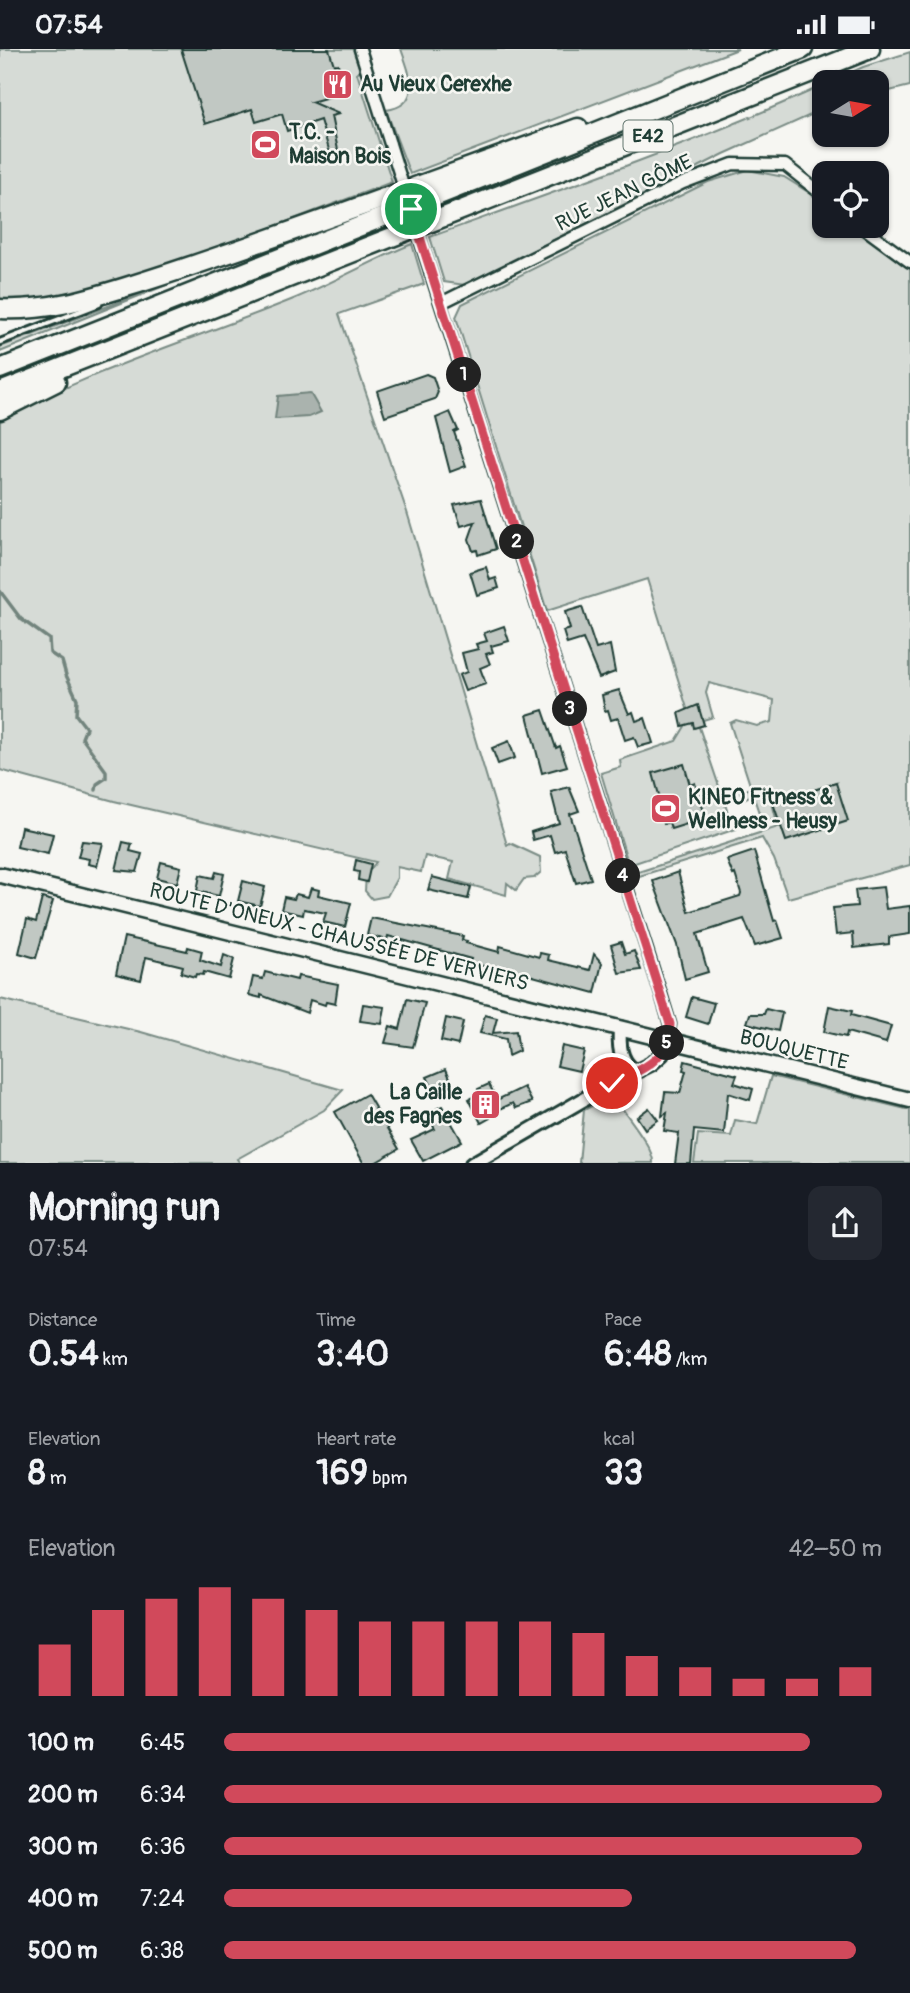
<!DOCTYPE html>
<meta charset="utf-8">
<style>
body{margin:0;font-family:Pangolin,sans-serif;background:#242831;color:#f1f3f6;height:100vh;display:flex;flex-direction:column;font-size:26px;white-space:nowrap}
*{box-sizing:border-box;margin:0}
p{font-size:23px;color:#9ea1a6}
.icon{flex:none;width:38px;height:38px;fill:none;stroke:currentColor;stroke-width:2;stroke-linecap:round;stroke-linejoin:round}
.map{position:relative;height:1114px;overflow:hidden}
.side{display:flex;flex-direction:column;background:#171b24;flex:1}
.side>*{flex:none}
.needle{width:46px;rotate:79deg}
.controls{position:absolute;left:812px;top:21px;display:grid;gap:14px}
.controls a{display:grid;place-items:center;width:77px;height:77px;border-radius:14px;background:#171b24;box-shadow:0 2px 5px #0004;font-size:35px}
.pin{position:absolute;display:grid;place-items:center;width:60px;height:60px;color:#fff;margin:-30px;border:4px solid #fff;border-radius:50%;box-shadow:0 2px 7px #0007}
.km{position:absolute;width:35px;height:35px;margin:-18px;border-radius:50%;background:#222;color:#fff;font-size:19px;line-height:35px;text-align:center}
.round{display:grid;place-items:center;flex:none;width:74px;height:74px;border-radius:14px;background:#242831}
.overview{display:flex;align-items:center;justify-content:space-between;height:119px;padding:0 28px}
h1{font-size:38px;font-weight:700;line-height:52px}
.stats{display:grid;grid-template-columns:repeat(3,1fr);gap:10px;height:119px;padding:7px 28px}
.stats div{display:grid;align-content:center}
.stats b{font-size:35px;font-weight:700}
.stats small{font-size:19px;font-weight:400}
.stats p{font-size:19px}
.chart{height:196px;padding:14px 28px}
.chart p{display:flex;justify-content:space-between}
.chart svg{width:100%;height:126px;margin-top:7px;stroke:#d1495b;stroke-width:6}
ul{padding:0 28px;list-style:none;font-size:23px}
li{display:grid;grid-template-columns:112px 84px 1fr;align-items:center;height:52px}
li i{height:18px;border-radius:9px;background:#d1495b}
.status{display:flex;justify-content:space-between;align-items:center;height:49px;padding:0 35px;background:#171b24;direction:ltr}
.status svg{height:19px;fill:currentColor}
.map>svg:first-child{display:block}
</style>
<div class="status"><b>07:54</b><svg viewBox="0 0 49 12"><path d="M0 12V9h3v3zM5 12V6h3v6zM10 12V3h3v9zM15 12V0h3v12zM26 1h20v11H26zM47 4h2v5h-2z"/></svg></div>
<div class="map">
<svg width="910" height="1115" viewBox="0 0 910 1115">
<rect width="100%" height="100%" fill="#f6f6f2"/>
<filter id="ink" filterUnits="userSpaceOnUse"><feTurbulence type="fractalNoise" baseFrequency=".0143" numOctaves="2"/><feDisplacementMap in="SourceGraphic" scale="14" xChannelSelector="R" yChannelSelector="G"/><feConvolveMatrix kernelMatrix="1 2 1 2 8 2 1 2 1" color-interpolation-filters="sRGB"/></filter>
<g filter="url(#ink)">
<!-- green -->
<g fill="#d6dbd6" stroke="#7a8c85" stroke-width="2">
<polygon points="0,0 353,0 360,21 357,24 392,133 167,218 82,246 0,254"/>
<path d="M401,0H738L410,125L386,61C423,56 410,25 401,0Z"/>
<polygon points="910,3 910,37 877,45 877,33 830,33 863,18"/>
<path d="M824,36V60L724,105L465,236L444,233L430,188C563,140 696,94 824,36Z"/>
<polygon points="748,121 784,128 824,153 824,177 854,177 902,215 910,218 910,816 788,849 774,810 762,789 633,829 632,825 781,777 786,791 836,734 772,754 776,769 762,773 755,769 760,767 753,746 743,750 740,743 751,739 730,674 736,671 757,677 772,673 774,651 709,634 706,644 713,668 703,671 704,676 699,678 732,776 737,775 736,780 632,815 628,814 601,724 621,718 620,711 676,692 690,669 647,530 547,562 456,268 462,255 708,133"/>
<polygon points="403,169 405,174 0,334 0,329"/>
<path d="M412,195L424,235L339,265L407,463L507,796L510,794L540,808L541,823L534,829L524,830L516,841L507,834L506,846L449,830L453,813L425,807L421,823L397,818V829L387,847L372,850L365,842L366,826L376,813L114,752L0,721V372C91,320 198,289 296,249C335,233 372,211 412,195Z"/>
<polygon points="201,222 0,303 0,298"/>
<polygon points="0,950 141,983 343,1041 324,1061 237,1110 240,1114 0,1114"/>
<polygon points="771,1027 910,1061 910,1114 694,1114 698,1085 731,1087 735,1071 757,1075"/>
<path d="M613,1046C622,1062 654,1097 653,1114H579L584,1061Z"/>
</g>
<!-- water -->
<polygon fill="#aab3ae" stroke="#72847d" stroke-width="2" points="310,344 321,363 309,368 275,370 278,347"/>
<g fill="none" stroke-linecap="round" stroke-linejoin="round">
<!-- stream -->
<polyline stroke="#72847d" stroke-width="3.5" points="0,542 21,570 49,590 50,604 62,612 66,626 77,650 76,666 86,679 82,689 106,722 106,729 97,735 96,741"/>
</g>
<!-- building -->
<g fill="#c1c8c3" stroke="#1f3d34" stroke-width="2">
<polygon points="181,0 329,0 334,16 338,15 346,43 311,53 339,65 331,67 338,101 330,104 320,71 287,82 282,65 256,73 252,60 205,75"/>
<polygon points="426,325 433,328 438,343 435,350 385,367 377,342"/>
<polygon points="450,363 458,381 454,383 466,417 450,423 436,369"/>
<polygon points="481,450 496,500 478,506 477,501 473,502 469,490 475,473 461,477 454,456"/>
<polygon points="486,518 490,531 496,529 499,539 477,546 470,523"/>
<polygon points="582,558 596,600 610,596 615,623 599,629 583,590 567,595 563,582 570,580 565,563"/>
<polygon points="504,577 509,592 491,597 493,603 486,605 490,615 480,619 486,635 465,642 459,626 467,623 462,604 478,600 476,595 487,592 484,584"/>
<polygon points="619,641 629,665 633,663 636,672 645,669 653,694 638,698 634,688 625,691 618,669 611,671 608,661 605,662 602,646"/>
<polygon points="698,656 704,676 694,679 693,674 682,677 679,664"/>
<polygon points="543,661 556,699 560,697 567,717 542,724 527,666"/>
<polygon points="509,692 515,709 498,715 492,699"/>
<polygon points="684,715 690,736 695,734 706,769 671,780 669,773 664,775 659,758 662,757 653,724"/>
<polygon points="836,734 848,772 786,792 773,754"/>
<polygon points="569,738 579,762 570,765 591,830 576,834 565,800 555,803 550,786 533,791 531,783 559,774 551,743"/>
<polygon points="21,778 53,785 48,805 17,798"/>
<polygon points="82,792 103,794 97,817 88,815 89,810 78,808"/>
<polygon points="123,793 132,795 130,802 142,805 137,823 116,821"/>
<polygon points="754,802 774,872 777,871 783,889 755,897 744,870 697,885 708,923 685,930 677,896 653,832 678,823 689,863 740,847 741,844 735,825 733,826 727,811"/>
<polygon points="356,811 371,815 367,833 358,831 359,823 354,822"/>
<polygon points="161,813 181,818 177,834 157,829"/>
<polygon points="216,823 224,825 219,847 197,842 200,826 214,829"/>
<polygon points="432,828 471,838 468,850 428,841"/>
<polygon points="243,832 265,838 260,857 238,852"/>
<polygon points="883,838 886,860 910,857 910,885 889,888 889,895 854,899 853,884 836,886 833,859 857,857 855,841"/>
<polygon points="311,839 319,841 318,846 351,854 345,878 323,873 326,864 304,860 303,866 281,861 284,848 294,850 296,845 308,848"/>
<polygon points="42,849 53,852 36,909 19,904 27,870 36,873"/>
<polygon points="371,869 463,887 462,891 467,892 466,894 499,903 500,897 539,908 540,904 549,906 548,911 590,921 594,905 602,914 595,944 511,921 504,924 470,913 471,910 388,887 387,891 367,886"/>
<polygon points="124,888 187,902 188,898 202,902 200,911 221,918 224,906 234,910 229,930 204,923 203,926 196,925 195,928 181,924 183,917 146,908 141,931 116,925"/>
<polygon points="621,893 625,905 634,902 641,921 619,924 611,896"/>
<polygon points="265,923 297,931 298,927 338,935 335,955 326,953 325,956 310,951 307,964 261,946 261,949 249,946 253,928 263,930"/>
<polygon points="692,948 714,954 708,975 686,968"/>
<polygon points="407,950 425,954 413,998 385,994 390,977 400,980"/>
<polygon points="363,955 385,958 382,975 360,972"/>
<polygon points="829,957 852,962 851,966 891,977 886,994 847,983 846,988 824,983"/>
<polygon points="766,960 782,964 778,982 747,974 750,965 764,965"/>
<polygon points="485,966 497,969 493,984 516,982 519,1002 508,1007 506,990 480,984"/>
<polygon points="446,969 463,973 458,996 441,992"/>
<polygon points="562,997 584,1002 579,1022 557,1017"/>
<polygon points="685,1012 737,1026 734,1034 753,1040 750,1051 728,1044 724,1084 694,1081 691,1115 675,1115 679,1084 664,1082 667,1064 662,1067 665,1043 680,1044 686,1022 683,1021"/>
<polygon points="446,1020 453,1036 435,1044 427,1028"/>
<polygon points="489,1035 497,1051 524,1038 532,1053 516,1059 513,1054 489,1065 490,1069 481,1074 469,1050 479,1045 478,1040"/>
<polygon points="367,1045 399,1100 373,1115 364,1115 335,1063"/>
<polygon points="442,1057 462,1092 423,1112 411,1091 435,1080 426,1065"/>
<polygon points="649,1059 658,1071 645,1080 637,1068"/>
</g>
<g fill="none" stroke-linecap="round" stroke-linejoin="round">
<defs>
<polyline id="service" points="0,293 99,255"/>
<g id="minor">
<polyline points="360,0 390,95"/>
<polyline points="861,177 910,213"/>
<polyline points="431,225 661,945 670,975 668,991"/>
<polyline points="441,254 683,134 733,115 785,116 824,147"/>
</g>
<g id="tertiary">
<path d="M620,979C619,995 619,1011 633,1021H640"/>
<polyline points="472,1115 612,1034 651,1015 662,1005 668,991"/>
</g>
<polyline id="secondary" points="0,826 910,1051"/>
<g id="motorway">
<polyline points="415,138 578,79"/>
<polyline points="419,154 803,0"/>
<polyline points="426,175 870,0"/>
<path d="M0,260C45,262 84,251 126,238C217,210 306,177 395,145"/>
<polyline points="0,320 401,161"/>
<polyline points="0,343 407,182"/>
<polyline points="0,361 56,333"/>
</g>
</defs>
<!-- service casing -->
<use href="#service" stroke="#1f3d34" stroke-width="10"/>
<!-- minor casing -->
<use href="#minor" stroke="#1f3d34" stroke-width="15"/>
<!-- tertiary casing -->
<use href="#tertiary" stroke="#1f3d34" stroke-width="18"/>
<!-- secondary casing -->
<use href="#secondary" stroke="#1f3d34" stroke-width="19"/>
<!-- motorway casing -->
<use href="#motorway" stroke="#1f3d34" stroke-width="23"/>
<!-- service -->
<use href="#service" stroke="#f6f6f2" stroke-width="4.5"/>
<!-- minor -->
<use href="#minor" stroke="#f6f6f2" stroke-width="10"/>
<!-- tertiary -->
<use href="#tertiary" stroke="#f6f6f2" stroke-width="12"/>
<!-- secondary -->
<use href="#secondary" stroke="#f6f6f2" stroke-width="14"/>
<!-- motorway -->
<use href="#motorway" stroke="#f6f6f2" stroke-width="18"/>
<defs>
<polyline id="minor-bridge" points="390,95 431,225"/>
</defs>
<!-- minor-bridge casing -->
<use href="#minor-bridge" stroke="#1f3d34" stroke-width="15" stroke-linecap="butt"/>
<!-- minor-bridge -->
<use href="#minor-bridge" stroke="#f6f6f2" stroke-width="10"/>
</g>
</g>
<g fill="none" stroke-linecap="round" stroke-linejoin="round" filter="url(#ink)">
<defs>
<path id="route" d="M411,160L670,975C669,1012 641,1021 612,1034"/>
</defs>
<!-- route casing -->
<use href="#route" stroke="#fff" stroke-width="14"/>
<!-- route -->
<use href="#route" stroke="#d1495b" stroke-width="9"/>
</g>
<!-- icons -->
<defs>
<symbol id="restaurant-square" viewBox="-11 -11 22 22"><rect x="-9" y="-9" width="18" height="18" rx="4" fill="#d1495b" stroke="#f6f6f2"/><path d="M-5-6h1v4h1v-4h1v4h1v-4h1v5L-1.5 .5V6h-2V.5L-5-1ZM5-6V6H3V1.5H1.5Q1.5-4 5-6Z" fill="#fff"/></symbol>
<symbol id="stadium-square" viewBox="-11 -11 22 22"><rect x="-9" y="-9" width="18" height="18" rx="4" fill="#d1495b" stroke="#f6f6f2"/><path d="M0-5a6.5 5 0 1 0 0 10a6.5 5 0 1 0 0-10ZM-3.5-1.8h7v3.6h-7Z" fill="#fff"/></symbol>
<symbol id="building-square" viewBox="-11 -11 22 22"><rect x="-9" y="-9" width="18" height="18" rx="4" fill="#d1495b" stroke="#f6f6f2"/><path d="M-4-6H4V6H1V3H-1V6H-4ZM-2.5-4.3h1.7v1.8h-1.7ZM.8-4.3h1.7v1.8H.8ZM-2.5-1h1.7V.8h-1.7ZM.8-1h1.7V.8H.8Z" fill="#fff"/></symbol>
</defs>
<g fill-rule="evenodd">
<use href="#restaurant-square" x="320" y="18" width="35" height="35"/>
<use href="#stadium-square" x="248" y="78" width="35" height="35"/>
<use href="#stadium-square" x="648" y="742" width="35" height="35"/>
<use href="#building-square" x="468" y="1038" width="35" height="35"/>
</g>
<g text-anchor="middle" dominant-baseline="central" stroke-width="5" stroke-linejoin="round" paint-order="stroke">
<!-- shield labels -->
<rect fill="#f6f6f2" stroke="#60746d" stroke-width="2" x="623.5" y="71.5" width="49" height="31" rx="5"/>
<g font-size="19" font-weight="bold" fill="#1f3d34">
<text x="648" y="87">E42</text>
</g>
<!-- poi labels -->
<g font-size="21" font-weight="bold" fill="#1f3d34" stroke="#f6f6f2" text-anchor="start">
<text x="360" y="35">Au Vieux Cerexhe</text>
<text x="289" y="83">T.C. -<tspan x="289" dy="24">Maison Bois</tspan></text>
<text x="688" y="748">KINEO Fitness &amp;<tspan x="688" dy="24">Wellness - Heusy</tspan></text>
<text x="462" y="1043" text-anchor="end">La Caille<tspan x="462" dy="24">des Fagnes</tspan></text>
</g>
<!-- street labels -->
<g font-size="21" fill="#1f3d34" stroke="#f6f6f2">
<text transform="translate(624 144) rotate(-26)">RUE JEAN GÔME</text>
<text transform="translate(339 888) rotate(14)">ROUTE D'ONEUX - CHAUSSÉE DE VERVIERS</text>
<text transform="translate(794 1001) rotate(14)">BOUQUETTE</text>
</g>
</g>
</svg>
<div class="controls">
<a><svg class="needle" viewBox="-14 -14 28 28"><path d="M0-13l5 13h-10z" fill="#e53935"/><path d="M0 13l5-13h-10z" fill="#9ea1a6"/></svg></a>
<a><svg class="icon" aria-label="locate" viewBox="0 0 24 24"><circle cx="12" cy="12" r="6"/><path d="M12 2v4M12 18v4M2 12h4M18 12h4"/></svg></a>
</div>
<div class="pin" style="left:411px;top:160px;background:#1e9e55"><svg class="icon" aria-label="arrive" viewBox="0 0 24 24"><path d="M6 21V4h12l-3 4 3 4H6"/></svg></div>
<div class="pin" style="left:612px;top:1034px;background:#d93025"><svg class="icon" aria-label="check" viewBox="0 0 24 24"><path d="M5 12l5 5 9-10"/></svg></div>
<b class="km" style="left:464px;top:326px">1</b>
<b class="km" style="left:517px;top:493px">2</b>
<b class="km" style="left:570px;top:660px">3</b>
<b class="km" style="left:623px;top:827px">4</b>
<b class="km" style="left:667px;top:994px">5</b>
</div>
<section class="side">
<div class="overview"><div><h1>Morning run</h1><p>07:54</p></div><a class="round"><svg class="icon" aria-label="share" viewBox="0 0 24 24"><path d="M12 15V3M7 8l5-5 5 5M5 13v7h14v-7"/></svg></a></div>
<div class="stats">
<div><p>Distance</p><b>0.54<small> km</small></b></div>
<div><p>Time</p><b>3:40</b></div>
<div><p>Pace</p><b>6:48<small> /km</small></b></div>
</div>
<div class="stats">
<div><p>Elevation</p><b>8<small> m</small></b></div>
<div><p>Heart rate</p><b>169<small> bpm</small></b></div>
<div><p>kcal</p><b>33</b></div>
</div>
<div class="chart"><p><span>Elevation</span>42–50 m</p>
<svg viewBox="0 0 160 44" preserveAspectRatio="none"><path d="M5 44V26M15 44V14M25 44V10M35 44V6M45 44V10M55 44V14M65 44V18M75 44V18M85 44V18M95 44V18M105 44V22M115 44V30M125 44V34M135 44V38M145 44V38M155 44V34"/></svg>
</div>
<ul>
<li><b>100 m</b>6:45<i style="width:89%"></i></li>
<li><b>200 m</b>6:34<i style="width:100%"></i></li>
<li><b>300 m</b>6:36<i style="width:97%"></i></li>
<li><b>400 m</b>7:24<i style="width:62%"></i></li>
<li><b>500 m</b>6:38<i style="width:96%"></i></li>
</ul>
</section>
